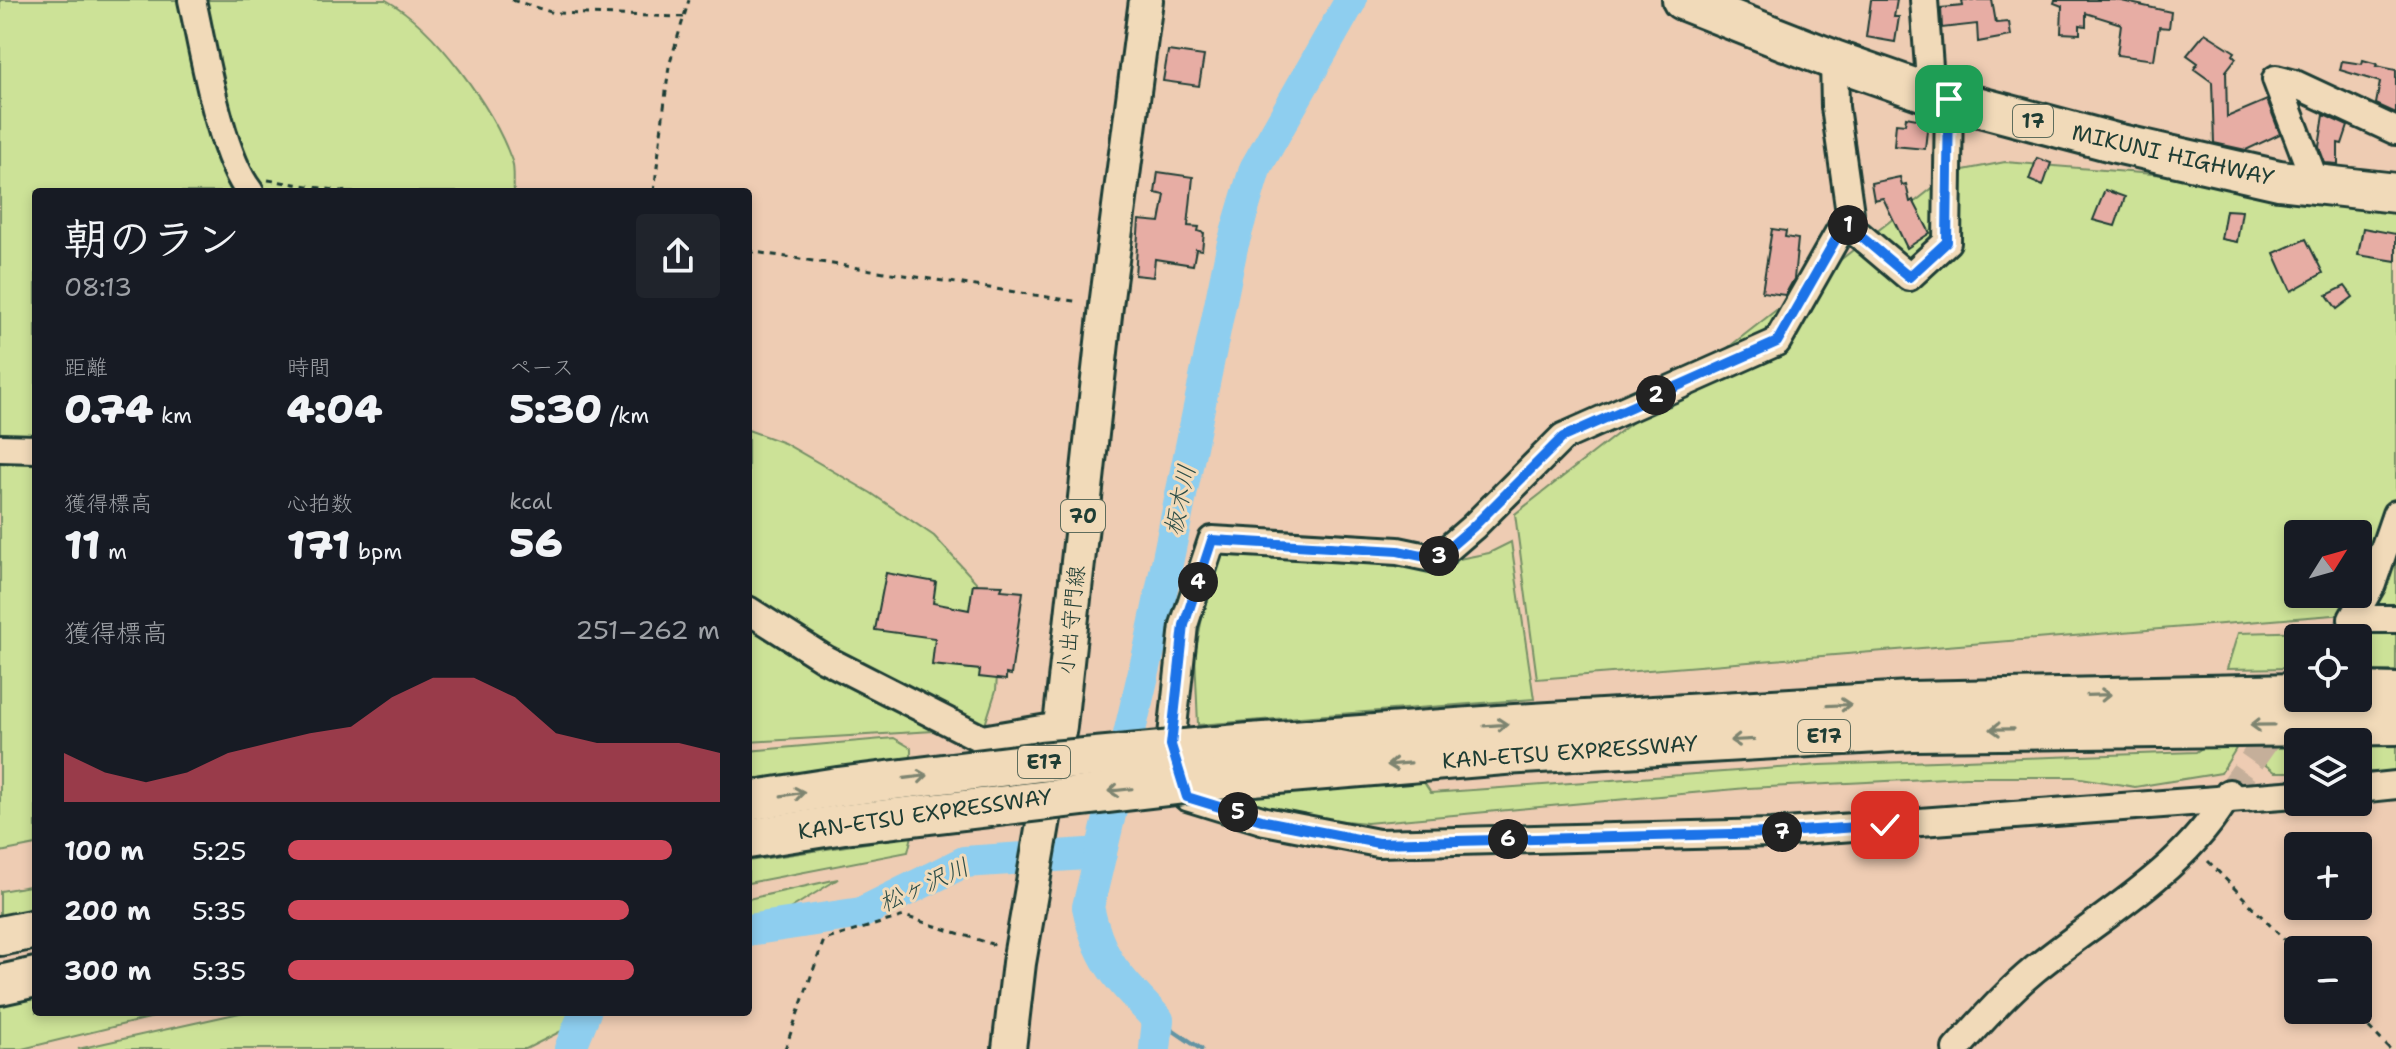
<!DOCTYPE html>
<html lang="ja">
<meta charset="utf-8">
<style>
body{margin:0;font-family:"Shantell Sans","Klee One",sans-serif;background:#20242c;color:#f1f3f6;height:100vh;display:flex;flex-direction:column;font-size:30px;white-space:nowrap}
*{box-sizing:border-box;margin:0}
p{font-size:26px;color:#9ea1a6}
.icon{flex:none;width:44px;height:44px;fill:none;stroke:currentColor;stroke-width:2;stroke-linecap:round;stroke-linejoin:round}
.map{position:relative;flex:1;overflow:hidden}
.side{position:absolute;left:32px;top:188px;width:720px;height:828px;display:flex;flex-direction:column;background:#171b24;border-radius:8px;box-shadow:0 4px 12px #0003}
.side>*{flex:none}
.needle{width:52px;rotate:53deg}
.controls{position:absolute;left:2284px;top:520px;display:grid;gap:16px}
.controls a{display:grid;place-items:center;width:88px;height:88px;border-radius:8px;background:#171b24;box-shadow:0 4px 12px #0003;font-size:40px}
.pin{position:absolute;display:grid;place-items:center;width:68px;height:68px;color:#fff;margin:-34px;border-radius:16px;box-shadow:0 4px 12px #0006}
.km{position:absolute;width:40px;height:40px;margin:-20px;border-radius:50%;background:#222;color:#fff;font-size:22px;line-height:40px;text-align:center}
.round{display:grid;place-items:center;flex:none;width:84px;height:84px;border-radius:8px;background:#20242c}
.overview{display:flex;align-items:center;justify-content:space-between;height:136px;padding:0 32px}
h1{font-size:44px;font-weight:800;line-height:60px}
.metrics{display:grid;grid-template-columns:repeat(3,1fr);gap:12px;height:136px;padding:8px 32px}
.metrics div{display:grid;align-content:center}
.metrics b{font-size:40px;font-weight:800}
.metrics small{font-size:22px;font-weight:400}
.metrics p{font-size:22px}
.chart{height:224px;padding:16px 32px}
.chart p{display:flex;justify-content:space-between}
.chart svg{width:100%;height:144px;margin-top:8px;fill:#d1495b;opacity:.7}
ul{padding:0 32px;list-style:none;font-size:26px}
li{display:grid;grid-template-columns:128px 96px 1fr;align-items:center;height:60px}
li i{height:20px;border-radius:10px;background:#d1495b}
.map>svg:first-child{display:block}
</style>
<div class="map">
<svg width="2396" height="1049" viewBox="0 0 2396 1049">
<rect width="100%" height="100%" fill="#eeccb3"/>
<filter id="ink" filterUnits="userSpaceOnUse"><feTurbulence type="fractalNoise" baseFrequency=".0125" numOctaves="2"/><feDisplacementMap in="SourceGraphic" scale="16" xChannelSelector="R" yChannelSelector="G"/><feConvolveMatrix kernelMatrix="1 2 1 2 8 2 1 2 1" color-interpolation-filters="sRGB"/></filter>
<g filter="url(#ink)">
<!-- green -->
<g fill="#cce297" stroke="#769066" stroke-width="2" fill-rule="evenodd">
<path d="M0,0H386C436,28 493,108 512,161C515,170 513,182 514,192H36V845L0,852Z"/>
<path d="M2005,162L2277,184L2396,197V610L1537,679L1515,514L1953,172ZM2298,534H2358V594H2298Z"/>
<polygon points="748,430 784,443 871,493 934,536 977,583 1000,635 996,690 984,728 748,742"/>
<polygon points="1511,542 1534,699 1198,725 1195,654 1216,546 1439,563 1489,553"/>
<polygon points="2396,630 2396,671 2358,671 2358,638 2344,638 2347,634"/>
<polygon points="2316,631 2311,638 2298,638 2298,656 2290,668 2227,669 2238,633"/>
<polygon points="894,738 911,748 911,759 748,780 748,751"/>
<polygon points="2273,741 2396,741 2396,772 2358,772 2358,742 2298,742 2298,772 2275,772 2260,761"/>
<polygon points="2211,742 2240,742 2221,773 2135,787 2075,777 1965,777 1747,788 1367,823 1245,812 1223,799 1423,781 1431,793 1820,765 2196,752"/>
<polygon points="912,836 908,852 748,883 748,861"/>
<polygon points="838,879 754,931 748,934 748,899"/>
<polygon points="36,885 36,910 0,917 0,891"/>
<polygon points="36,997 36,1012 155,1012 154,1017 22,1049 0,1049 0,1005"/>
<polygon points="244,1012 599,1012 526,1049 78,1049"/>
</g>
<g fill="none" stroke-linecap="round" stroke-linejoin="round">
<!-- stream -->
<polyline stroke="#6294a4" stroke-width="5" points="1158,1020 1201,1049"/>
<!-- river -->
<g stroke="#8eceef" stroke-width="32">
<polyline points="748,930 861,913 964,862 1101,853"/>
<polyline points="570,1049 585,1012"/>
<path d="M1155,1049L1158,1020C1120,979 1100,964 1088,907L1150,646L1232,247L1255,169L1351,0"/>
</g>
</g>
<!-- building -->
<g fill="#e7ada4" stroke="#1f3d34" stroke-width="2">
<polygon points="1871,0 1897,0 1894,17 1899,17 1895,42 1866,37"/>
<polygon points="1962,0 1992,0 1996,23 2009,22 2011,36 1978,42 1977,24 1942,28 1941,8 1963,6"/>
<polygon points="2055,0 2117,0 2171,12 2169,28 2159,27 2154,60 2117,55 2121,24 2086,13 2086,26 2080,25 2080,34 2061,33 2062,6 2054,3"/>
<polygon points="2205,33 2235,52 2233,55 2236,58 2226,71 2227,117 2267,100 2280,134 2246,150 2214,143 2212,82 2194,69 2198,63 2187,55"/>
<polygon points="1168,51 1204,56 1199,86 1163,81"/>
<polygon points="2363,60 2377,64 2376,66 2396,70 2396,113 2376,104 2380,82 2340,70 2342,61 2362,64"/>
<polygon points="2324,115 2348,126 2342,144 2338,143 2338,164 2325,163 2319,147"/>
<polygon points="1906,117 1928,121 1925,149 1894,146 1896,123 1905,124"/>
<polygon points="2037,158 2051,163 2043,186 2029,180"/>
<polygon points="1158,172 1193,177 1188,226 1199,227 1198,231 1204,233 1202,250 1196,249 1193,265 1155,259 1153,277 1135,275 1139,220 1160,222 1165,195 1155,193"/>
<polygon points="1900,177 1902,185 1906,184 1910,202 1913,200 1930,233 1907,248 1883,198 1874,200 1871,183"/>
<polygon points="2105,190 2125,197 2115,226 2093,220"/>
<polygon points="2226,210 2242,211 2237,242 2221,239"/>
<polygon points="2363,228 2396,234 2396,261 2358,255"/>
<polygon points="1772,229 1786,231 1785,237 1798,239 1794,279 1785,295 1762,292"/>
<polygon points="2306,239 2323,273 2291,291 2274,253"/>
<polygon points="2345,286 2353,297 2337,309 2327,295"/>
<polygon points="886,573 936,582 933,603 969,610 973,584 1003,585 1001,590 1023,592 1011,675 1006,674 1006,680 979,677 980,670 932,665 935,638 875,630"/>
</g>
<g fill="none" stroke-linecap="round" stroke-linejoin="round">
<!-- minor-tunnel -->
<g stroke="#c5af9a" stroke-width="26" stroke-dasharray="26 13" stroke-linecap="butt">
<polyline points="2339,638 2352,619"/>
<polyline points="2229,793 2282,718"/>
</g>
<defs>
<g id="minor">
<path d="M192,0C203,49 220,155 250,192"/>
<polyline points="1924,0 1931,94"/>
<polyline points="1834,60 1835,107 1850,213 1777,342 1563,437 1473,527 1436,559 1398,551 1212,540 1184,625 1171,745 1187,797 1265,821 1378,843 1772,833 2298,794"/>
<polyline points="2316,184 2276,79 2295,84 2396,131"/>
<polyline points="1845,223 1909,277 1947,242 1949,99"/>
<polyline points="0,448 36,449"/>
<polyline points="2396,514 2372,584 2352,619 2396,619"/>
<polyline points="748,610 825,659 982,739 1060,726"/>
<polyline points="2358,789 2396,785"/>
<path d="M1956,1049C1981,1022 2005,994 2034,970C2102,914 2184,872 2229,793"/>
</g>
<polyline id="major" points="1009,1049 1019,963 1060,726 1106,306 1146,0"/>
<g id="highway">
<polyline points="1682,0 1834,60 1931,94 2116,143 2279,180 2396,193"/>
<polyline points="2358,692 2396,693"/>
<polyline points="1250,743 1498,725 1909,701 2298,693"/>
<polyline points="1253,776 1504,755 1912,731 2396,725"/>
<polyline points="748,801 838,787"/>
<polyline points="748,839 844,824"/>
<polyline points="0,936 36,929"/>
<polyline points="0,985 36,977"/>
</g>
</defs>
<!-- minor casing -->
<use href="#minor" stroke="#1f3d34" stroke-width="32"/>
<!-- major casing -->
<use href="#major" stroke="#1f3d34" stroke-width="38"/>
<!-- highway casing -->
<use href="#highway" stroke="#1f3d34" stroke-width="44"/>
<!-- path -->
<g stroke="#1f3d34" stroke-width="3" stroke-dasharray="6 6" stroke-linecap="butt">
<polyline points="512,0 554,13 684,17"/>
<polyline points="268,180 348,192"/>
<polyline points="654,192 669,66 689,0"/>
<polyline points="748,251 1080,302"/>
<polyline points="2208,861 2298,954"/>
<polyline points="2352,1010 2390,1049"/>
<polyline points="785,1049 824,940 904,916 998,946"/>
</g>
<!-- minor -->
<use href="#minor" stroke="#f1dab9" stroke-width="26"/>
<!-- major -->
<use href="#major" stroke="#f1dab9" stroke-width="32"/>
<!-- highway -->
<use href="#highway" stroke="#f1dab9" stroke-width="38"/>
<defs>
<g id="highway-bridge">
<polyline points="838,787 1041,762 1250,743"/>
<polyline points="844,824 1253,776"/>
</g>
</defs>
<!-- highway-bridge casing -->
<use href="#highway-bridge" stroke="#1f3d34" stroke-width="44" stroke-linecap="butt"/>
<!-- highway-bridge -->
<use href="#highway-bridge" stroke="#f1dab9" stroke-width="38"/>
</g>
<!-- one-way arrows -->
<defs><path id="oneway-shaft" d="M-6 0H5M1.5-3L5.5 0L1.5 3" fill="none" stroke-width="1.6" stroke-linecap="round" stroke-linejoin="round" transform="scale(2)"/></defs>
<g stroke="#7d8470">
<use href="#oneway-shaft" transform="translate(2099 695) rotate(-2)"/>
<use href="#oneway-shaft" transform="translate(1839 705) rotate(-3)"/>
<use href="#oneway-shaft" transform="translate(1496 725) rotate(-4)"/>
<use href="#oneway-shaft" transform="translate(2262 725) rotate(179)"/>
<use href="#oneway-shaft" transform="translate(2002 729) rotate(179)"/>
<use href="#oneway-shaft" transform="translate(1742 740) rotate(177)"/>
<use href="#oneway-shaft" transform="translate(1399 764) rotate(175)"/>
<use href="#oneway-shaft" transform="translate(916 777) rotate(-7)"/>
<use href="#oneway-shaft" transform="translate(1120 790) rotate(174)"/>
<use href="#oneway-shaft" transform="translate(793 794) rotate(-9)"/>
</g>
</g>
<g fill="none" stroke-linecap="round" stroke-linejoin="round" filter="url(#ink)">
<defs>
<polyline id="route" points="1885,825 1772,833 1378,843 1265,821 1187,797 1171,745 1184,625 1212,540 1398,551 1436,559 1473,527 1563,437 1777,342 1845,223 1909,277 1947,242 1949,99"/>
</defs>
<!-- route casing -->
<use href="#route" stroke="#fff" stroke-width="16"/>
<!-- route -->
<use href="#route" stroke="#1a73e8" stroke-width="10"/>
</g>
<g text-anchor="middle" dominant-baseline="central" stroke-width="6" stroke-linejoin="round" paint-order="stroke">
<!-- shield labels -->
<g fill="#f1dab9" stroke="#5e6c5c" stroke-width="2">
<rect x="2013" y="105" width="40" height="32" rx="6"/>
<rect x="1061" y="500" width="44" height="32" rx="6"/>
<rect x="1798" y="720" width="52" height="32" rx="6"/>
<rect x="1018" y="746" width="52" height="32" rx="6"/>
</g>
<g font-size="20" font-weight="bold" fill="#1f3d34">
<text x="2033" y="121">17</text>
<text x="1083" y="516">70</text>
<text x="1824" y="736">E17</text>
<text x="1044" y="762">E17</text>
</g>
<!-- street labels -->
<g font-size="22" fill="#1f3d34" stroke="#f1dab9">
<text transform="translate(2173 155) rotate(13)">MIKUNI HIGHWAY</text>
<text transform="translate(1071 620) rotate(-84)">小出守門線</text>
<text transform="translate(1570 752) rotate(-4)">KAN-ETSU EXPRESSWAY</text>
<text transform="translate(925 814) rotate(-8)">KAN-ETSU EXPRESSWAY</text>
</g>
<!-- water labels -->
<g font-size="24" font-style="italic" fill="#2a4c47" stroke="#f1dab9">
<text transform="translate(1180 500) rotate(-78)">板木川</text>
<text transform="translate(924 885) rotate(-24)">松ヶ沢川</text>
</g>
</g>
</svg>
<div class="controls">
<a><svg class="needle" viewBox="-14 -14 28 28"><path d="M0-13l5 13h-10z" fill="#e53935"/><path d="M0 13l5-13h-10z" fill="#9ea1a6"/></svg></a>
<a><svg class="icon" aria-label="locate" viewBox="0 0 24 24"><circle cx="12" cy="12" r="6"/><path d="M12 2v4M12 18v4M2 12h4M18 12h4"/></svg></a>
<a><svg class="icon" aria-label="layers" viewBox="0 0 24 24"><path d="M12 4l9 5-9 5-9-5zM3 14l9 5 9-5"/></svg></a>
<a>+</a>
<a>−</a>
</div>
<div class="pin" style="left:1949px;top:99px;background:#1e9e55"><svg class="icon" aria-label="arrive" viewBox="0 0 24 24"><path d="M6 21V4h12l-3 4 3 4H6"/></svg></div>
<div class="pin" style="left:1885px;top:825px;background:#d93025"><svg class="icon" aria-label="check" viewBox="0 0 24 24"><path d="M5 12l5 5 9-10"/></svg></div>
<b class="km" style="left:1848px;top:225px">1</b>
<b class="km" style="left:1656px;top:395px">2</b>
<b class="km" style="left:1439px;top:556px">3</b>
<b class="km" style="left:1198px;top:582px">4</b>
<b class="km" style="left:1238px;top:812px">5</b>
<b class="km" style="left:1508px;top:839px">6</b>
<b class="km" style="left:1782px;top:832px">7</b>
<section class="side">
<div class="overview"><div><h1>朝のラン</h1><p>08:13</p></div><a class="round"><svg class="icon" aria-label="share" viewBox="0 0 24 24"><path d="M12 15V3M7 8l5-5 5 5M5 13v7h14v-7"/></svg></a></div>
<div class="metrics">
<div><p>距離</p><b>0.74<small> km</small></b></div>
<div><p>時間</p><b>4:04</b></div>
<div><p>ペース</p><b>5:30<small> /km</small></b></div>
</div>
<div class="metrics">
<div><p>獲得標高</p><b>11<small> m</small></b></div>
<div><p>心拍数</p><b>171<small> bpm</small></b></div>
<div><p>kcal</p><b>56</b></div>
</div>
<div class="chart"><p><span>獲得標高</span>251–262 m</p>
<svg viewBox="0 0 160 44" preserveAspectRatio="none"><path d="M0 44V29L10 35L20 38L30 35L40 29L50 26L60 23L70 21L80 12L90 6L100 6L110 12L120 23L130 26L140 26L150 26L160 29V44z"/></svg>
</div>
<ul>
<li><b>100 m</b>5:25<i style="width:89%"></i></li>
<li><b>200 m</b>5:35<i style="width:79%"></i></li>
<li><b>300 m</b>5:35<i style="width:80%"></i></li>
</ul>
</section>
</div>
